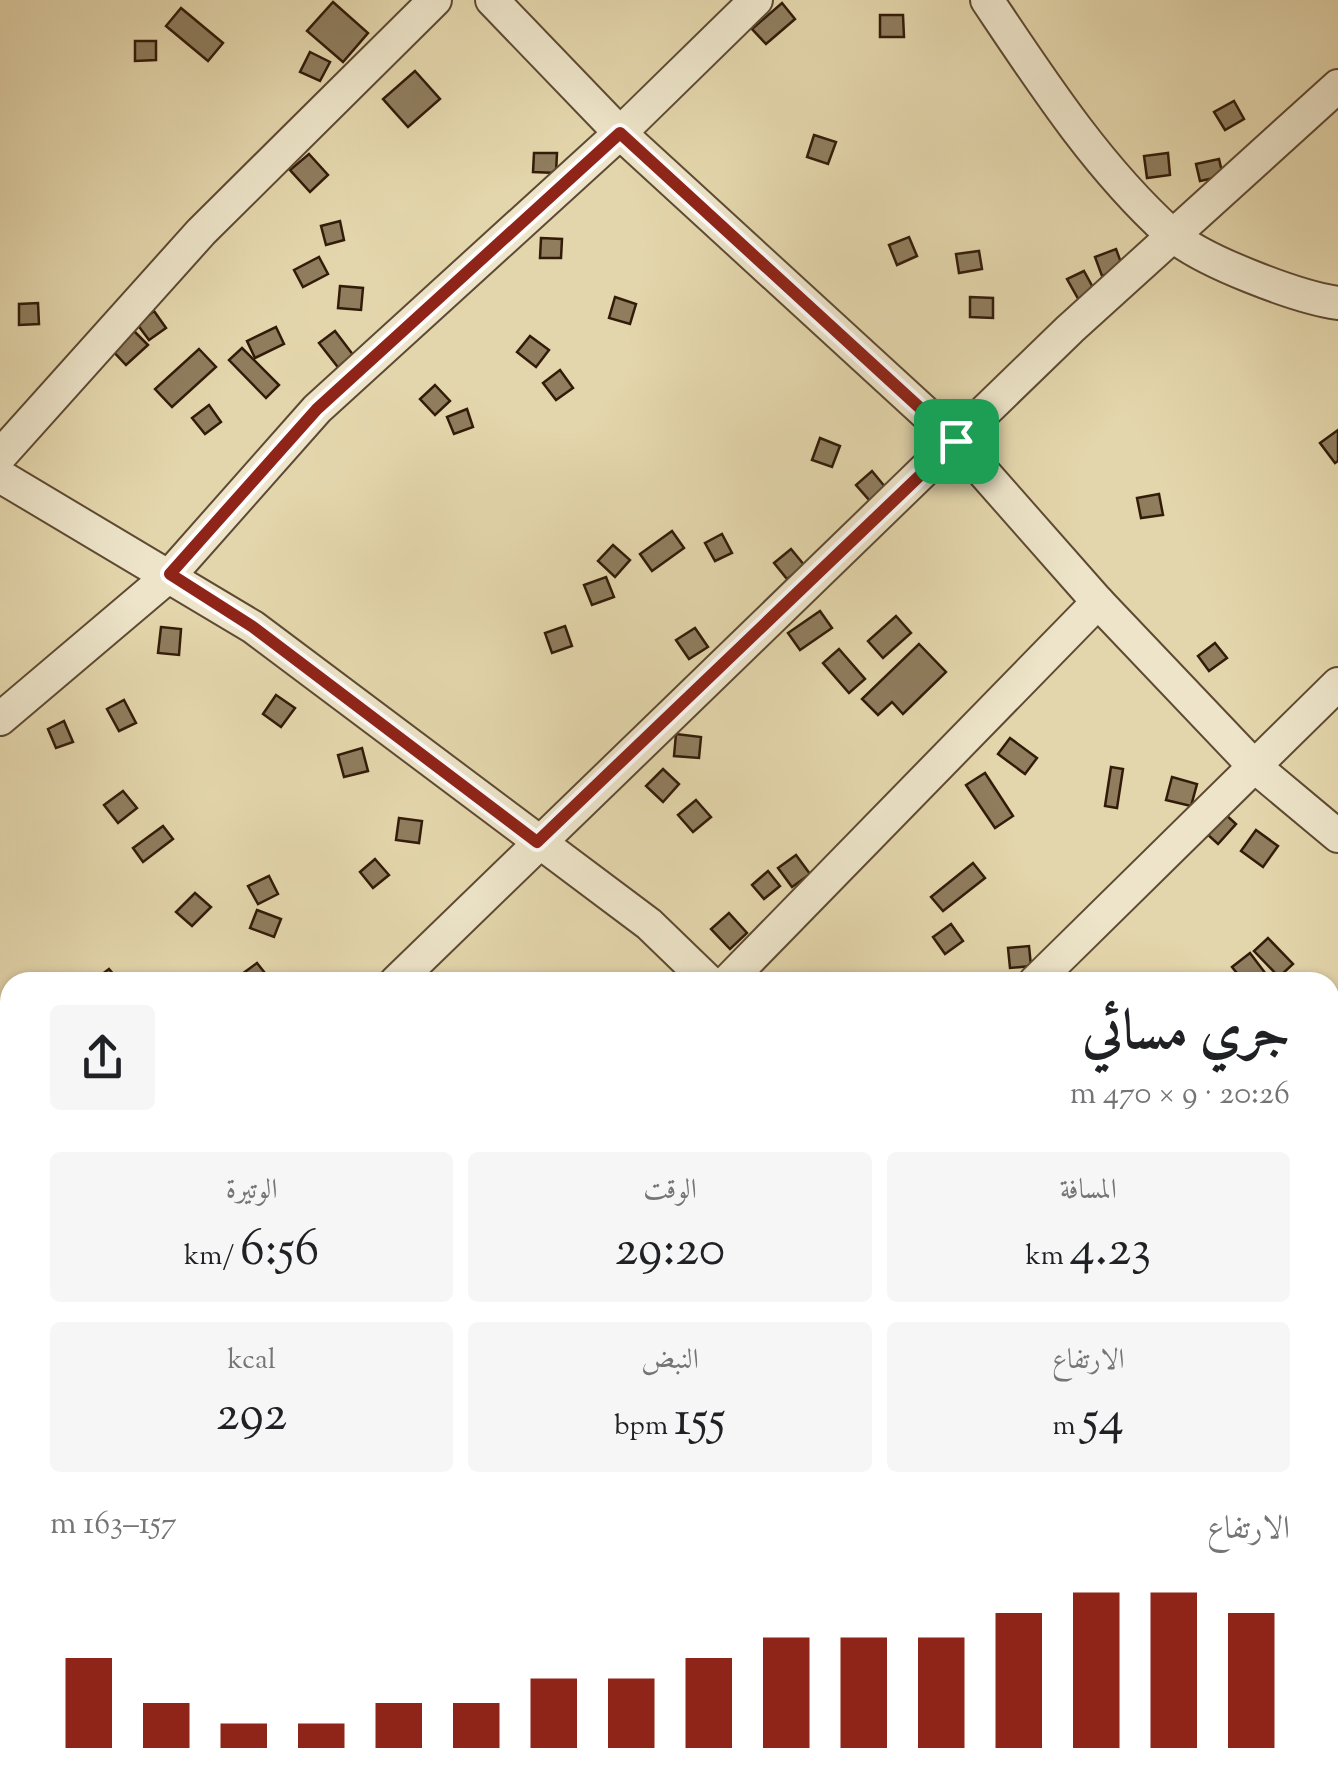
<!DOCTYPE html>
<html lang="ar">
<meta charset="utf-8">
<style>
body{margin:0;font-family:"Sorts Mill Goudy",Amiri,serif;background:#f6f6f6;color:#202124;direction:rtl;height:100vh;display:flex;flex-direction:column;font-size:38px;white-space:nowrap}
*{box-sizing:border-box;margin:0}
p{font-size:32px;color:#757577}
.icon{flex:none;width:55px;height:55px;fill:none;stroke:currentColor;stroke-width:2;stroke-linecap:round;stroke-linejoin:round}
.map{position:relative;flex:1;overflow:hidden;direction:ltr}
.drawer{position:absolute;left:0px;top:972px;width:1340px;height:812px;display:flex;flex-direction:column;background:#fff;border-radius:30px 30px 0 0;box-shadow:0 2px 8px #0004;direction:rtl}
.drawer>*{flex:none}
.pin{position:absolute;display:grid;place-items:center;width:85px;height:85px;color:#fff;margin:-42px;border-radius:20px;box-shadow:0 5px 15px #0006}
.round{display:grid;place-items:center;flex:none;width:105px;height:105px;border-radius:10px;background:#f6f6f6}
.overview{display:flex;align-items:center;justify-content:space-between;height:170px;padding:0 50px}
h1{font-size:55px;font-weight:600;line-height:75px}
.metrics{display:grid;grid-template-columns:repeat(3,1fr);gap:15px;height:170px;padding:10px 50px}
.metrics div{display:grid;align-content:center;border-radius:10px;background:#f6f6f6;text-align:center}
.metrics b{font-size:50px;font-weight:600}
.metrics small{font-size:28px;font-weight:400}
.metrics p{font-size:28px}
.chart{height:280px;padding:20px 50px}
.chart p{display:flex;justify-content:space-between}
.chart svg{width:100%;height:180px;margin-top:10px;stroke:#8f2418;stroke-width:6}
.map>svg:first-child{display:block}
</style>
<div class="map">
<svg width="1338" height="1784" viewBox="0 0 1338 1784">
<rect width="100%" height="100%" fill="#e4d6ac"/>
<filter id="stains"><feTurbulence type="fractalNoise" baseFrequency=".002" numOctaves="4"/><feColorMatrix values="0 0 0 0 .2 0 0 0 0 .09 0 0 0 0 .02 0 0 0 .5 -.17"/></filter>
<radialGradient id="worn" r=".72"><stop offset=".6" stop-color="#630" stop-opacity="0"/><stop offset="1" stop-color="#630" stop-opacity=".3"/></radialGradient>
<!-- building -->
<g fill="#8f7d5e" stroke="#321c09" stroke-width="2.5">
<polygon points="333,2 368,33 343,62 307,31"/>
<polygon points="782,3 795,19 766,44 752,29"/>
<polygon points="181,8 223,43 208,61 166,26"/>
<polygon points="880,15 903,15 904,37 880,37"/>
<polygon points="135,41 156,41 156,60 135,61"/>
<polygon points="310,52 330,62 320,81 300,72"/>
<polygon points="415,71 440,99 408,127 383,99"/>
<polygon points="1234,101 1244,119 1225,130 1214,112"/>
<polygon points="814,135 836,142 828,164 807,157"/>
<polygon points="534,153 557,153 556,173 533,172"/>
<polygon points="1168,153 1170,175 1147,178 1144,156"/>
<polygon points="309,154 328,175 310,192 290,170"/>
<polygon points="1219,159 1223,176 1200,181 1196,164"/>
<polygon points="340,221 344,240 326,245 321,226"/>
<polygon points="909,237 917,256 897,265 889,245"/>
<polygon points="541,238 562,239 561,258 540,258"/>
<polygon points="1116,249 1123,268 1102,276 1095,257"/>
<polygon points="979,251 982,269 959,273 956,254"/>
<polygon points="319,257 328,274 303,287 294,270"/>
<polygon points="1084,271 1096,293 1080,302 1067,279"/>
<polygon points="340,286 363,288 361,310 338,308"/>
<polygon points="615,297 636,304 630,324 609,318"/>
<polygon points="970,297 993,298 993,318 970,317"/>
<polygon points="38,303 39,324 19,325 19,304"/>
<polygon points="154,311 166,328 149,340 137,324"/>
<polygon points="276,327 284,344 255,358 247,341"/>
<polygon points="132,329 148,345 126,365 111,349"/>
<polygon points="335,331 360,364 344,375 319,343"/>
<polygon points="530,336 549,350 536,367 517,352"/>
<polygon points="242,348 279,385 266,398 229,360"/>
<polygon points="199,349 216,367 172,407 155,389"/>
<polygon points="560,370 573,388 556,400 543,383"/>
<polygon points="435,385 450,401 435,415 420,399"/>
<polygon points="209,405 221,422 205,434 192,418"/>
<polygon points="467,409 473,427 454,434 447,417"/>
<polygon points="1338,430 1338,461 1335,463 1320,443"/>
<polygon points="820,438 840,446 832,467 812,460"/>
<polygon points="872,471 886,488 870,501 856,485"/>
<polygon points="1159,494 1163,515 1141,518 1137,498"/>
<polygon points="672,531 684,548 652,571 640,554"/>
<polygon points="722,534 732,553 715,561 705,543"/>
<polygon points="613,545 630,560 615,577 598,561"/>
<polygon points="791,549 805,566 787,579 774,563"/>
<polygon points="606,577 614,597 592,605 584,585"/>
<polygon points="820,611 832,628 800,650 788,633"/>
<polygon points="896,616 911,633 883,658 868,641"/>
<polygon points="565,626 572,646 552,653 545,633"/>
<polygon points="161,627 181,629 179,655 158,653"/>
<polygon points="695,628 708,647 689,659 676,640"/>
<polygon points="1215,643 1227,658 1209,671 1198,656"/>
<polygon points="919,644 946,672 903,714 892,702 878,715 862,699"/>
<polygon points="839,649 865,679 849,693 823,663"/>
<polygon points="276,695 295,708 281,727 263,714"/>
<polygon points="124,700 136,723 119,731 107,709"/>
<polygon points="64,721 73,742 56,748 48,729"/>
<polygon points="676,734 701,737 699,758 674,756"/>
<polygon points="1010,738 1037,758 1025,774 998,754"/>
<polygon points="362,748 368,771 344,777 338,755"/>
<polygon points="1111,767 1123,769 1117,808 1105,806"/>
<polygon points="663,769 679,784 663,802 646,786"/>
<polygon points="985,773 1013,816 995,828 966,785"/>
<polygon points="1172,777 1197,784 1191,806 1166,800"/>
<polygon points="123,791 137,808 118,823 104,805"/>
<polygon points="696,800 711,817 693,832 678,815"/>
<polygon points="1225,814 1236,824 1218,844 1207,834"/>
<polygon points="399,818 422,821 419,843 396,840"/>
<polygon points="163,826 173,839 143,862 133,848"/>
<polygon points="1256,830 1278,846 1263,867 1241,851"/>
<polygon points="796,855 810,874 792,887 778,868"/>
<polygon points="375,859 389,875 373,888 360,872"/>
<polygon points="973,863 985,878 943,911 931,897"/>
<polygon points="768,871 780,886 764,899 752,885"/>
<polygon points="269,876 278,894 258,904 248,886"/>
<polygon points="195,893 211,907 192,926 176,912"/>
<polygon points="257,910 281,919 274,937 250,928"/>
<polygon points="729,913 747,933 730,949 711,929"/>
<polygon points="951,924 963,941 945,954 933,937"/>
<polygon points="1268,938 1293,964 1279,977 1254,951"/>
<polygon points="1029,946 1031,966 1010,968 1008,948"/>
<polygon points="1250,953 1272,982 1244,982 1232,967"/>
<polygon points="257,963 272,982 243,982 238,977"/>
<polygon points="109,969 120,982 92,982"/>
<polygon points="1330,1192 1338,1195 1338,1215 1330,1213"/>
<polygon points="4,1214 10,1221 10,1242 1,1250 0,1218"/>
<rect x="1330" y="1458" width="8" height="21"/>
<polygon points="360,1775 389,1775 390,1777 380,1784 367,1784"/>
<polygon points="622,1775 647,1775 642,1784 632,1784"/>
<polygon points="1308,1775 1330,1775 1338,1784 1308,1784 1303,1780"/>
</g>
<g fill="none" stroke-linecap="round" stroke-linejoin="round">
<defs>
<g id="minor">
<polyline points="492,0 620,133 956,441 1098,602 1253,765 1338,836"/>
<path d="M987,0C1042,82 1097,167 1170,233C1201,261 1297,297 1338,303"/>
<polyline points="0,456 201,232 435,0"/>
<polyline points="0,476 253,627 649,924 709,982"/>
<polyline points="0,719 170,575 317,409 620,133 756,0"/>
<polyline points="396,982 1070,329 1338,86"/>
<polyline points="727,982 1098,602"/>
<polyline points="1035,982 1338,684"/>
<polyline points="1330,1016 1338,1008"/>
<polyline points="0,1038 10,1048"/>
<polyline points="1330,1335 1338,1327"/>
<polyline points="0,1375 10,1365"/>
<polyline points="1330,1596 1338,1604"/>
<polyline points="1330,1648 1338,1640"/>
<polyline points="0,1675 10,1665"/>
<polyline points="731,1775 740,1784"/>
<polyline points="213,1784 223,1775"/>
<polyline points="540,1784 549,1775"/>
<polyline points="862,1784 872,1775"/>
<polyline points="1189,1784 1199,1775"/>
</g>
</defs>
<!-- minor casing -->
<use href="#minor" stroke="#5e4a32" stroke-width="36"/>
<!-- minor -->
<use href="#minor" stroke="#ede4c9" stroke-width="32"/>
</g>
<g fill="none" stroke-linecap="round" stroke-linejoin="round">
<defs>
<polygon id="route" points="620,133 956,441 537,842 253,627 170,574 317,409"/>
</defs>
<!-- route casing -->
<use href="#route" stroke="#fff" stroke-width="20"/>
<!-- route -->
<use href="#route" stroke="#8f2418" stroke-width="12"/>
</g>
<rect width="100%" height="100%" filter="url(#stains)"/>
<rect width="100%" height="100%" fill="url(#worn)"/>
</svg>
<div class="pin" style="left:956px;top:441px;background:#1e9e55"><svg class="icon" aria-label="arrive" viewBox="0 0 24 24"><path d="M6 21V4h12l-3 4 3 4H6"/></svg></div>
<section class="drawer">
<div class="overview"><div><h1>جري مسائي</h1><p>20:26 · 9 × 470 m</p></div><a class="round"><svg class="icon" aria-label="share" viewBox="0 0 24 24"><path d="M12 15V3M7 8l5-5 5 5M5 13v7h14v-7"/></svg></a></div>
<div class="metrics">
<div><p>المسافة</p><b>4.23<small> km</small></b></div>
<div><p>الوقت</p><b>29:20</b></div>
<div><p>الوتيرة</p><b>6:56<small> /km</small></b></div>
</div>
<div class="metrics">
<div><p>الارتفاع</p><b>54<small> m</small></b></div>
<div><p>النبض</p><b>155<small> bpm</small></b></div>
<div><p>kcal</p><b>292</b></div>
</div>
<div class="chart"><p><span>الارتفاع</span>157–163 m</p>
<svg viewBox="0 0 160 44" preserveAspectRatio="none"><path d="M5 44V22M15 44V33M25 44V38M35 44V38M45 44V33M55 44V33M65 44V27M75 44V27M85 44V22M95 44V17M105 44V17M115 44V17M125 44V11M135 44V6M145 44V6M155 44V11"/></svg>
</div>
</section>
</div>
